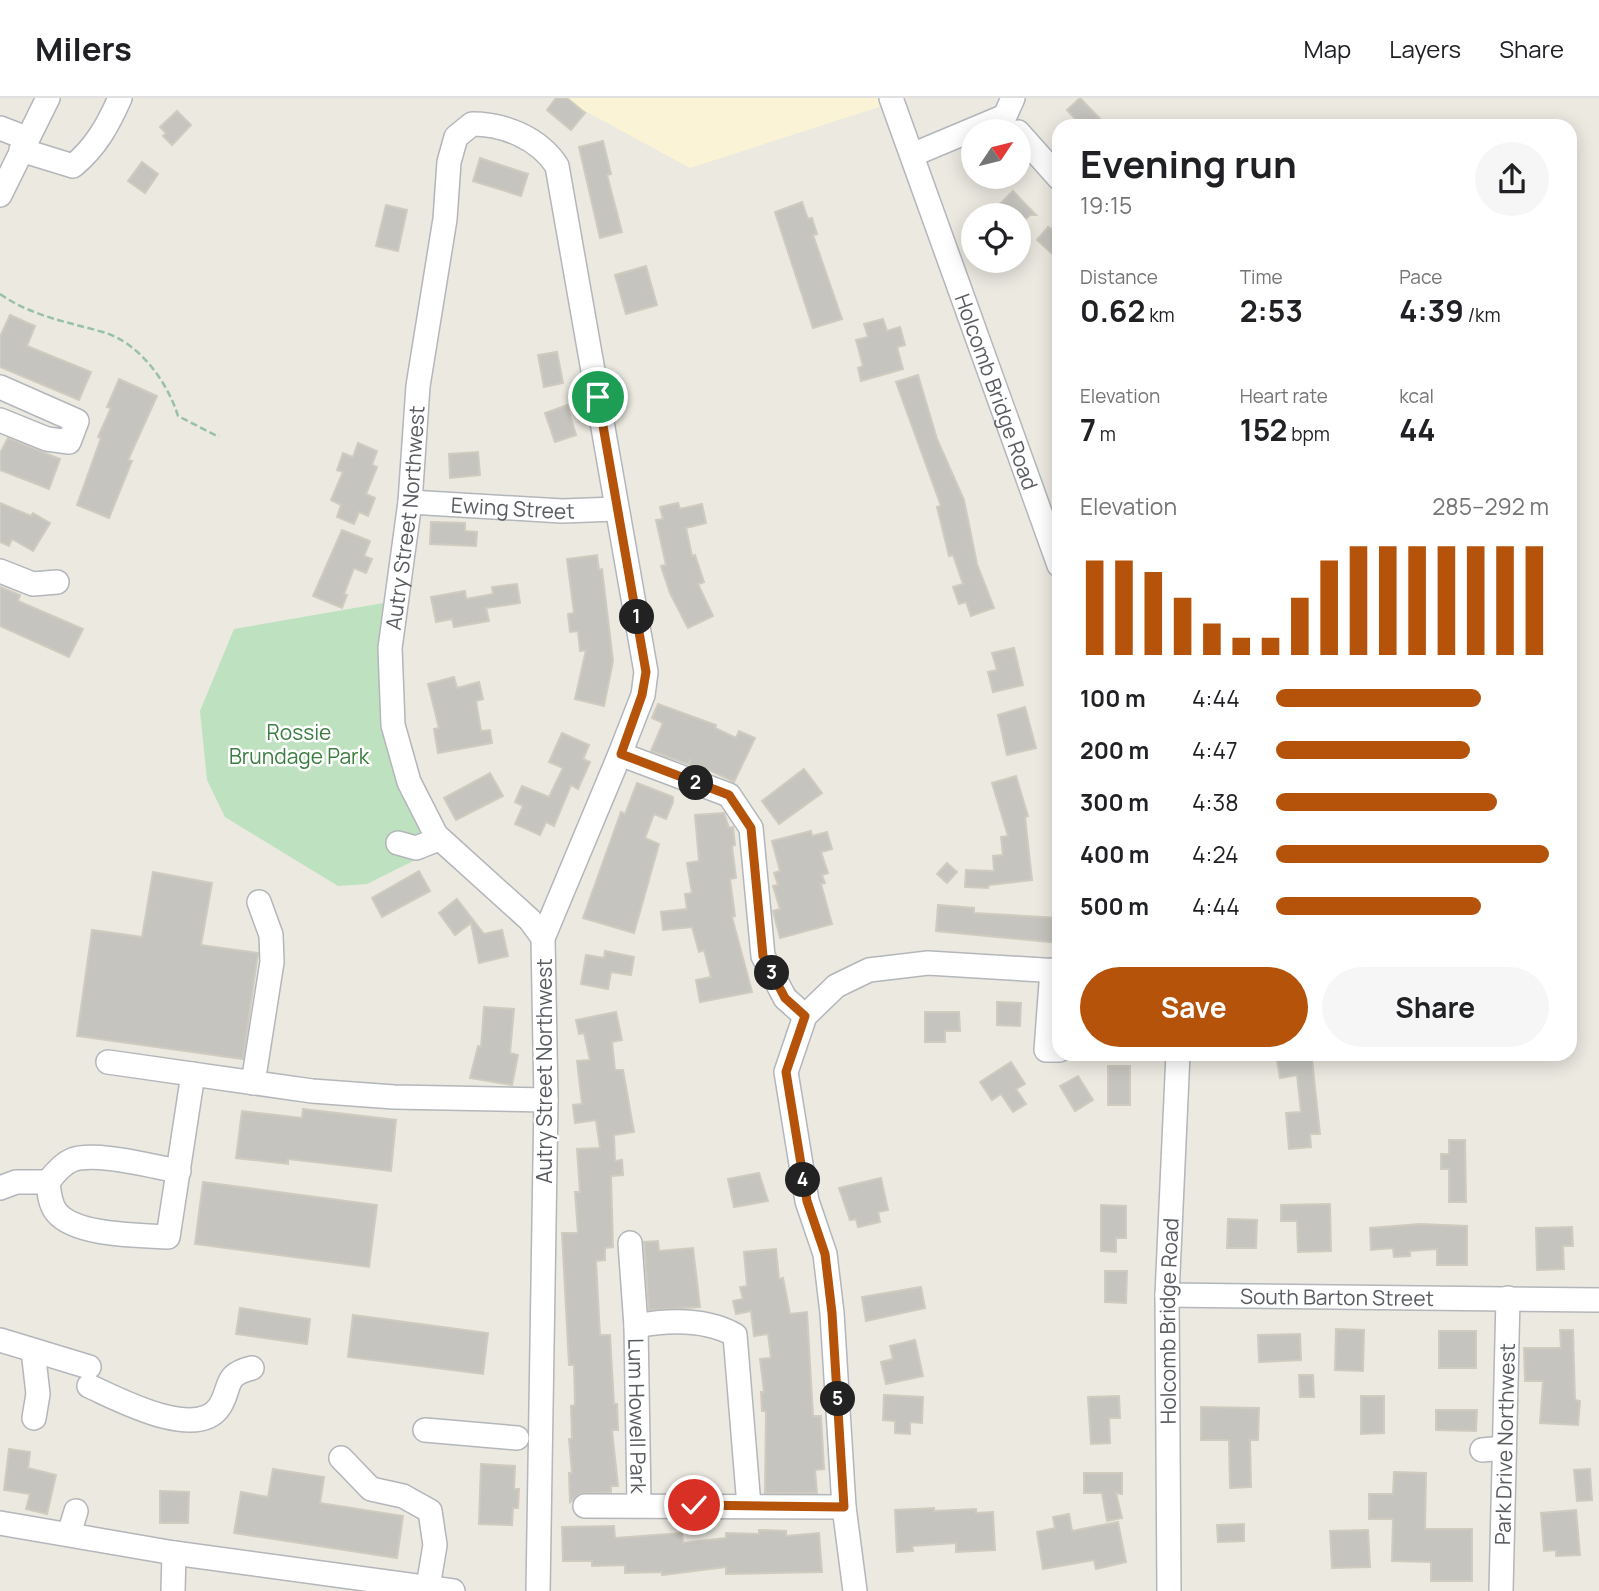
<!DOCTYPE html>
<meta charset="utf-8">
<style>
body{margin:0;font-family:Manrope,sans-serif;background:#f6f6f6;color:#202124;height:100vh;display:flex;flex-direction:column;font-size:26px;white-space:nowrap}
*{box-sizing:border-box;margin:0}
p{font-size:23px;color:#757577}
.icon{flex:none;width:38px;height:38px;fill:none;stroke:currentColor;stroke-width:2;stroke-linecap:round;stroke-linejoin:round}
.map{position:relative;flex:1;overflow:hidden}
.drawer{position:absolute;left:1052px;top:21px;width:525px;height:942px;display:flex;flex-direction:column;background:#fff;border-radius:21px;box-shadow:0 4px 18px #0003}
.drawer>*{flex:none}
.needle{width:46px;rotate:55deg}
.tools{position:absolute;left:961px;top:21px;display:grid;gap:14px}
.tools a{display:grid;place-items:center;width:70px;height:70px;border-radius:50%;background:#fff;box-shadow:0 4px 18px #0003;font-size:35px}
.pin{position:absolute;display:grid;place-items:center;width:60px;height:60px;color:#fff;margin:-30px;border:4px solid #fff;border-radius:50%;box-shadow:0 2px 7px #0007}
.km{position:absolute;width:35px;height:35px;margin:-18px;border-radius:50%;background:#222;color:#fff;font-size:19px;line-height:35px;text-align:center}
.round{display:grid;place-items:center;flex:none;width:74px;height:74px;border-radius:37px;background:#f6f6f6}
.headline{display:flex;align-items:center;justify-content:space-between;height:119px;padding:0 28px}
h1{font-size:38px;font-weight:700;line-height:52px}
.stats{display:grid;grid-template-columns:repeat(3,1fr);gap:10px;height:119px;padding:7px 28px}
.stats div{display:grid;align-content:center}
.stats b{font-size:30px;font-weight:700}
.stats small{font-size:19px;font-weight:400}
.stats p{font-size:19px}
.chart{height:196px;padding:14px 28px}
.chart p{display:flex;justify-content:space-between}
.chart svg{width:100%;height:126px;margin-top:7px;stroke:#b45309;stroke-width:6}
.button{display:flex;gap:14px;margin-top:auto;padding:14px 28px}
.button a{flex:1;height:80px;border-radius:42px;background:#b45309;color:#fff;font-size:28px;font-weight:700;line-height:80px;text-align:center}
.button a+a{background:#f6f6f6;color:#202124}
ul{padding:0 28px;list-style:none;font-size:23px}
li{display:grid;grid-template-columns:112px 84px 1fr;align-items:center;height:52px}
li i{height:18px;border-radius:9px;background:#b45309}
header{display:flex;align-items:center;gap:42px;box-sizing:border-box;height:98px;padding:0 35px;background:#fff;border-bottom:2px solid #e0e0e0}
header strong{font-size:33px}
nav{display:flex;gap:38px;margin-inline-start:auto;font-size:24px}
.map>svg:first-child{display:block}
</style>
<header>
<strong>Milers</strong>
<nav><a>Map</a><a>Layers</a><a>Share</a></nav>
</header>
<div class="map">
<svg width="1599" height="1493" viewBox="0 0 1599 1493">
<rect width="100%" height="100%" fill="#ebe9e0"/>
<!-- commercial -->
<polygon fill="#faf3d6" points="561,0 907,0 690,70"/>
<!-- green -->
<polygon fill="#bee1bf" points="395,503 393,627 445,747 367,786 338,788 225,719 207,682 200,613 234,531"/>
<!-- building -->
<g fill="#c6c4be" stroke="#cfcbbf" stroke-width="2">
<polygon points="556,0 567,0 585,15 571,32 547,12"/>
<polygon points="1080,0 1107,28 1082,28 1067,12"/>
<polygon points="177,13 191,27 172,47 163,38 166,35 160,29"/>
<polygon points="603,43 611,76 607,77 622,134 600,140 579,49"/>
<polygon points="480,60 528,76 521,98 473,83"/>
<polygon points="142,64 158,76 145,95 128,83"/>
<polygon points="1013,93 1036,117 1030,117 1018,128 1018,117 1000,117 995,111"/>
<polygon points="802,104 808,121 812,120 817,136 813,137 842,221 813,230 775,114"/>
<polygon points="386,107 407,112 398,153 376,148"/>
<polygon points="1048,129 1059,135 1059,162 1037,142"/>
<polygon points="646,168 657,207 626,216 615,177"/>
<polygon points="10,217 35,228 27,248 91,274 79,302 0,269 0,239"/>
<polygon points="883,221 887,233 900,229 905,247 897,249 903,271 861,283 858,270 863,268 856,242 868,239 864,226"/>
<polygon points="557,254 563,285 544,289 538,257"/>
<polygon points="918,277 937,341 964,402 977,466 994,510 971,518 966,504 959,506 953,489 963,486 953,457 949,458 937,409 941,408 896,284"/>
<polygon points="119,281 157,298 128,362 132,363 109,420 77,407 101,340 98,339 111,310 107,309"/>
<polygon points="567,307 576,337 555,344 545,315"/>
<polygon points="8,340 60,361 49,391 0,372 0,355"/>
<polygon points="358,345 377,353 372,367 377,369 366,396 375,400 368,418 359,414 354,426 337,419 341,407 331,402 343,374 337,372 343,355 353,359"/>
<polygon points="478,354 480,377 450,380 449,356"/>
<polygon points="0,405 31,418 33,415 50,425 33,453 12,441 9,448 0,444"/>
<polygon points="678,405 680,411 702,406 706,425 686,430 692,458 695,457 704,484 698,486 713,518 688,530 670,495 661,468 666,467 656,422 663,421 660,409"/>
<polygon points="431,424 465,425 465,433 477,434 476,448 430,446"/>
<polygon points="342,432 370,443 364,458 372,461 366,475 354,470 344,496 347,497 342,510 313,498"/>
<polygon points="597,457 599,472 602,471 613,563 604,608 575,601 586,552 580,553 578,533 570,534 568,516 574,515 567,461"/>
<polygon points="517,486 520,505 486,510 489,523 454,529 452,521 436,524 431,499 465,493 466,501 493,496 492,489"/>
<polygon points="0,489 20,497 18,503 83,531 69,559 0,528"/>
<polygon points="1014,550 1023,587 993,594 988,574 997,572 992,555"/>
<polygon points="454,579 457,590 479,584 483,601 476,603 481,633 490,632 492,645 438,655 434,631 439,630 428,586"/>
<polygon points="658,606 716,627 715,630 736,640 739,633 755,640 734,684 699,667 697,670 690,668 690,661 688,666 651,653 663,625 652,620"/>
<polygon points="1025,609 1036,650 1007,657 998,617"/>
<polygon points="562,635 589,647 583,661 590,664 578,691 571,687 554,728 546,724 540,737 515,726 523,708 515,704 522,688 549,699 563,670 549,664"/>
<polygon points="804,671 822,695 779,726 762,703"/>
<polygon points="490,675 503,698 456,722 444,700"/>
<polygon points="1016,678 1028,718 1025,719 1032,782 989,787 988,790 965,789 966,772 994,773 993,758 1003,757 1001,739 1008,738 992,685"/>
<polygon points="637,685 673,699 673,704 666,721 654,716 645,740 659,746 634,835 583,820 621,714 625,716"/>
<polygon points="724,715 729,730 733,729 735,747 732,748 736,780 730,781 735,818 732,819 752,894 700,904 696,882 711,879 704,852 699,854 692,829 663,832 661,814 687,811 685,796 692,795 687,765 699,763 695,717"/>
<polygon points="811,733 812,738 827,734 832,751 821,754 828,775 822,777 825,785 821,786 832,826 780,840 773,813 780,811 773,788 778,787 774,775 780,773 772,743"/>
<polygon points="947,765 957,774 947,785 937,776"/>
<polygon points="419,773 430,793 382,819 372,800"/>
<polygon points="153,774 212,785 201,847 258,855 243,961 77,938 92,832 142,839"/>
<polygon points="457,801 484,836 502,832 508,858 479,865 471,825 455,837 439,815"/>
<polygon points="938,807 974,810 974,815 1059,820 1059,845 936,833"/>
<polygon points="605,853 634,859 631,877 611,874 608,891 581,886 586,857 604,860"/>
<polygon points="997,904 1021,905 1020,928 997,927"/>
<polygon points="484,909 514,911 510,955 518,957 512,987 470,980 478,948 481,949"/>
<polygon points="616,914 622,942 612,944 615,972 623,972 634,1034 614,1037 615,1063 622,1062 623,1077 611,1078 613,1149 605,1150 605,1162 596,1163 600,1237 610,1237 614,1306 617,1306 618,1332 612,1332 618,1388 611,1388 611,1394 579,1396 570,1404 569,1375 572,1375 569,1341 572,1341 571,1308 575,1307 574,1267 569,1267 562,1135 578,1135 575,1094 580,1094 577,1051 600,1050 596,1022 575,1025 573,1007 582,1006 577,963 590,962 584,935 579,936 576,922"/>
<polygon points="925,914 959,914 960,933 945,933 945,944 925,944"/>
<polygon points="1276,956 1303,956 1304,962 1312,961 1320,1036 1310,1036 1311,1049 1289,1051 1286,1015 1301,1014 1297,977 1280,980"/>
<polygon points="1011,964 1025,986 1016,991 1026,1006 1013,1014 1001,996 992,1002 980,984"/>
<rect x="1108" y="968" width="22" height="39"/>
<polygon points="1078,978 1093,1002 1075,1013 1060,988"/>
<polygon points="303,1011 396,1022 391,1073 288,1061 288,1066 236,1060 242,1013 302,1020"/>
<polygon points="1449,1042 1465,1042 1466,1104 1449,1104 1449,1071 1441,1071 1441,1056 1449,1056"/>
<polygon points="759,1075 768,1103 734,1109 728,1081"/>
<polygon points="881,1080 888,1112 878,1114 880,1124 858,1129 856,1121 850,1122 839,1090"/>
<polygon points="203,1084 377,1107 369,1169 195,1146"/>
<polygon points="1330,1106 1331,1153 1298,1154 1297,1123 1281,1123 1281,1107"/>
<polygon points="1101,1107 1126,1108 1126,1140 1116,1140 1116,1154 1101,1153"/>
<polygon points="1228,1121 1257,1122 1256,1150 1227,1150"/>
<polygon points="1420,1126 1467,1128 1467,1167 1437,1167 1437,1151 1410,1153 1410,1158 1394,1159 1393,1150 1371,1152 1370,1130"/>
<polygon points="1572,1129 1573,1148 1563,1148 1564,1171 1537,1172 1536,1130"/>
<polygon points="658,1143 659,1153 693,1150 700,1209 649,1212 644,1144"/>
<polygon points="776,1151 779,1181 783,1180 790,1216 807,1214 813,1318 821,1318 824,1371 815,1372 817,1395 765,1395 766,1313 762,1313 761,1294 764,1294 760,1261 771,1260 768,1236 754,1238 751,1213 736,1216 733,1203 743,1201 740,1189 747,1188 744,1154"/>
<polygon points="1105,1173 1127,1173 1126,1205 1105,1204"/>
<polygon points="921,1189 925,1210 866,1223 862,1199"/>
<polygon points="240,1210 310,1221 307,1246 236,1236"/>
<polygon points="353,1217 488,1235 483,1276 348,1259"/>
<polygon points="1336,1231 1364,1232 1363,1273 1335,1272"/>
<polygon points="1560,1232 1573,1232 1575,1302 1580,1303 1578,1327 1540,1325 1543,1283 1525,1283 1524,1250 1561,1250"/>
<rect x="1439" y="1233" width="37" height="37"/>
<polygon points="1300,1236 1301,1262 1259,1264 1258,1237"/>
<polygon points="915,1242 923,1278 886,1286 881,1264 893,1261 890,1248"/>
<polygon points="1299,1277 1313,1277 1314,1299 1300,1299"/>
<polygon points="884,1297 923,1299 922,1325 910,1324 910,1336 895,1335 895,1323 883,1322"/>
<polygon points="1119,1298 1120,1320 1109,1320 1110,1345 1091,1346 1088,1299"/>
<polygon points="1361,1298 1384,1298 1384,1335 1361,1336"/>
<polygon points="1201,1309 1259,1310 1258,1342 1250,1342 1251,1389 1230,1390 1229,1342 1201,1342"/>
<polygon points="1436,1312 1477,1312 1476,1333 1436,1332"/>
<polygon points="9,1351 30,1354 28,1370 56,1377 47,1416 26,1411 30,1396 4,1392"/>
<polygon points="481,1366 515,1368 514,1391 519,1391 518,1410 513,1410 512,1427 479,1426"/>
<polygon points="273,1371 324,1379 320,1405 403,1418 397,1460 234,1435 241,1394 268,1399"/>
<polygon points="1590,1371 1592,1402 1577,1403 1574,1372"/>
<polygon points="1394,1374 1426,1375 1425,1431 1472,1431 1472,1483 1431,1483 1431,1464 1392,1463 1393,1421 1369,1421 1369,1396 1393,1396"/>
<polygon points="1084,1375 1122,1375 1122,1396 1116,1395 1122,1420 1107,1423 1102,1395 1084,1395"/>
<polygon points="160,1393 189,1394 188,1425 160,1425"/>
<polygon points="934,1410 934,1413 976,1411 976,1415 993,1414 995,1452 956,1454 956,1445 912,1448 913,1453 897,1454 895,1412"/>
<polygon points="1576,1412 1580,1457 1556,1458 1556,1452 1544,1453 1541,1415"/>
<polygon points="1069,1416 1072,1433 1118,1424 1126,1464 1096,1471 1094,1462 1043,1471 1037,1434 1055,1430 1053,1419"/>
<polygon points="1244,1426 1244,1443 1218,1444 1217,1427"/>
<polygon points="614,1428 615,1440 682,1435 683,1445 726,1440 726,1435 759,1436 759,1432 786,1433 786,1438 819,1435 822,1474 726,1476 726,1469 662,1477 662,1474 625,1475 625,1467 592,1468 592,1463 563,1463 562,1429"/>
<polygon points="1368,1432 1370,1469 1332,1470 1330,1433"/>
</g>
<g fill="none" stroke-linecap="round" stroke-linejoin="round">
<defs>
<g id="minor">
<path id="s1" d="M891,0L1059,467"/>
<polyline points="0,30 26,40"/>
<polyline points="1018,34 1059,80"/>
<path d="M21,52L73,68C96,49 108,27 120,0"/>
<polyline points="912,57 1005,18 1013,0"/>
<polyline points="0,97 48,0"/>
<polyline points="0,289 77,323 69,344 47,341 0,322"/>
<path id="s2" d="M410,404L562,413L616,411"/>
<polyline points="0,473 33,486 57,484"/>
<polyline points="620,656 729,697 751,730 763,858 785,900 805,918"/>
<polyline points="398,745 416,750 439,741"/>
<polyline points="1052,872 1046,952 1059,952"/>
<polyline points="108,964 312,993 394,999 546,1002"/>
<polyline points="253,985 272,864 271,837 259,804"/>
<path d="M179,1073C154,1069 95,1053 72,1062C62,1066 54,1076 48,1084C49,1095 50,1107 57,1115C77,1138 139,1137 168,1139L193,976"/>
<polyline points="0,1090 16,1084 48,1084"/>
<path id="s3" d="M630,1145L636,1228L639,1406"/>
<path id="s4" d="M1167,1197L1599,1202"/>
<path d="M636,1228C668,1222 706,1221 735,1237L749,1408"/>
<polyline points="0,1242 89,1269"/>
<polyline points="33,1252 38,1296 34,1320"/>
<path d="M89,1288C118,1301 197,1344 220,1308C232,1288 223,1277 252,1270"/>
<polyline points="425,1332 517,1340"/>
<polyline points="1482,1352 1504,1350"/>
<polyline points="341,1360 371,1391 403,1398 430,1413 435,1447 428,1489"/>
<polyline points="585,1408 844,1409"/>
<polyline points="0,1425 174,1455 453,1493"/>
<polyline points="69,1436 76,1413"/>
<polyline points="173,1493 174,1455"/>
<path id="s5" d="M538,1493L546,1002L543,840L530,822L436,737L409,684L393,627L390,550L410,404L418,288L445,121L449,64L456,39L472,26C504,26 539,40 557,68L646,574L643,597L620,656L543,840"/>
<polyline points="855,1493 844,1409 832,1215 825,1156 807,1103 786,974 805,918 836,888 869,872 928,865 1059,873"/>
<path id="s6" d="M1169,1493L1167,1197L1178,956"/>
<path id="s7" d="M1501,1493L1508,1200"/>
</g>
</defs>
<!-- minor casing -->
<use href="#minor" stroke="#b3b6ba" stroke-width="26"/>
<!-- path -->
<path stroke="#99c1a5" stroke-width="2.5" stroke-dasharray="7 3.5" stroke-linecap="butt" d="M0,196C33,219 69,224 106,235C140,246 168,285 178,318L219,339"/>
<!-- minor -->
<use href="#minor" stroke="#fff" stroke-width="23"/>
</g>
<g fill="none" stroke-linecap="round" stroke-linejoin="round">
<defs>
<polyline id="route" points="598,299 646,574 642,597 621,656 729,697 751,730 763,858 785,900 805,918 786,974 807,1103 825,1156 832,1215 844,1409 694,1407"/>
</defs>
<!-- route casing -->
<use href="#route" stroke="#fff" stroke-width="14"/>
<!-- route -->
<use href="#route" stroke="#b45309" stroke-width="9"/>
</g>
<g text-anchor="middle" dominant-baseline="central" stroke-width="5" stroke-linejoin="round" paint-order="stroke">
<!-- street labels -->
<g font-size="21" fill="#595c60" stroke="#fff">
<text stroke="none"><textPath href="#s1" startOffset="312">Holcomb Bridge Road</textPath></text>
<text stroke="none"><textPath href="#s2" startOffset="103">Ewing Street</textPath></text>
<text stroke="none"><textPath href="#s5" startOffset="1129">Autry Street Northwest</textPath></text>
<text transform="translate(544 973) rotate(-90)">Autry Street Northwest</text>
<text stroke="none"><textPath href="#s4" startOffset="170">South Barton Street</textPath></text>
<text stroke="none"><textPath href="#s6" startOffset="270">Holcomb Bridge Road</textPath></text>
<text stroke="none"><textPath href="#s3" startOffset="173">Lum Howell Park</textPath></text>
<text stroke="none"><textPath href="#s7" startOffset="147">Park Drive Northwest</textPath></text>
</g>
<!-- park labels -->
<g font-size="21" fill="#3a7e3f" stroke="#fff">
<text x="299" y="634">Rossie<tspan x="299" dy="24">Brundage Park</tspan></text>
</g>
</g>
</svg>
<div class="tools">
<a><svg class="needle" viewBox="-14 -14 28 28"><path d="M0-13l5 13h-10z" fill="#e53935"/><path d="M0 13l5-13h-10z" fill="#757577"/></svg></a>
<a><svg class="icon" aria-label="locate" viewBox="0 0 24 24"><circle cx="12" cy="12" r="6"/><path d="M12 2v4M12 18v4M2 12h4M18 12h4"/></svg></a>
</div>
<div class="pin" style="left:598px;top:299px;background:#1e9e55"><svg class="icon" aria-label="arrive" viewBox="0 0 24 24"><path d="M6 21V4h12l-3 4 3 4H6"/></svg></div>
<div class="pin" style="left:694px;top:1407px;background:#d93025"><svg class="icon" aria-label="check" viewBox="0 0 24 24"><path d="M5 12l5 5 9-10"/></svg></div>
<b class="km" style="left:637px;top:519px">1</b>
<b class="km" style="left:696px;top:685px">2</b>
<b class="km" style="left:772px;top:875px">3</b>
<b class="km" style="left:803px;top:1082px">4</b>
<b class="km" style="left:838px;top:1301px">5</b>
<section class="drawer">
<div class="headline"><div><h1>Evening run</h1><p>19:15</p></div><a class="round"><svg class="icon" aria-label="share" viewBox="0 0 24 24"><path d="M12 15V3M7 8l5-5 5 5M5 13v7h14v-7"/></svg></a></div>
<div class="stats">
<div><p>Distance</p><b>0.62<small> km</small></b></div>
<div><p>Time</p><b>2:53</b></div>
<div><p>Pace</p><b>4:39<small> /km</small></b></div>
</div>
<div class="stats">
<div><p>Elevation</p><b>7<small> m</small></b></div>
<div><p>Heart rate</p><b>152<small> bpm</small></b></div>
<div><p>kcal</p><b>44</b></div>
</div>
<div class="chart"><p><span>Elevation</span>285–292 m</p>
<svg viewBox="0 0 160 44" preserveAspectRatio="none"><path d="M5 44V11M15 44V11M25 44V15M35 44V24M45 44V33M55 44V38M65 44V38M75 44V24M85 44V11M95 44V6M105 44V6M115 44V6M125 44V6M135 44V6M145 44V6M155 44V6"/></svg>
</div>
<ul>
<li><b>100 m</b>4:44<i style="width:75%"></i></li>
<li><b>200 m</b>4:47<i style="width:71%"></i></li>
<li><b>300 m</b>4:38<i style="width:81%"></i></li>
<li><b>400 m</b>4:24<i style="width:100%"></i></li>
<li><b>500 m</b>4:44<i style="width:75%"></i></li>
</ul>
<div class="button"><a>Save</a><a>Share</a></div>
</section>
</div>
